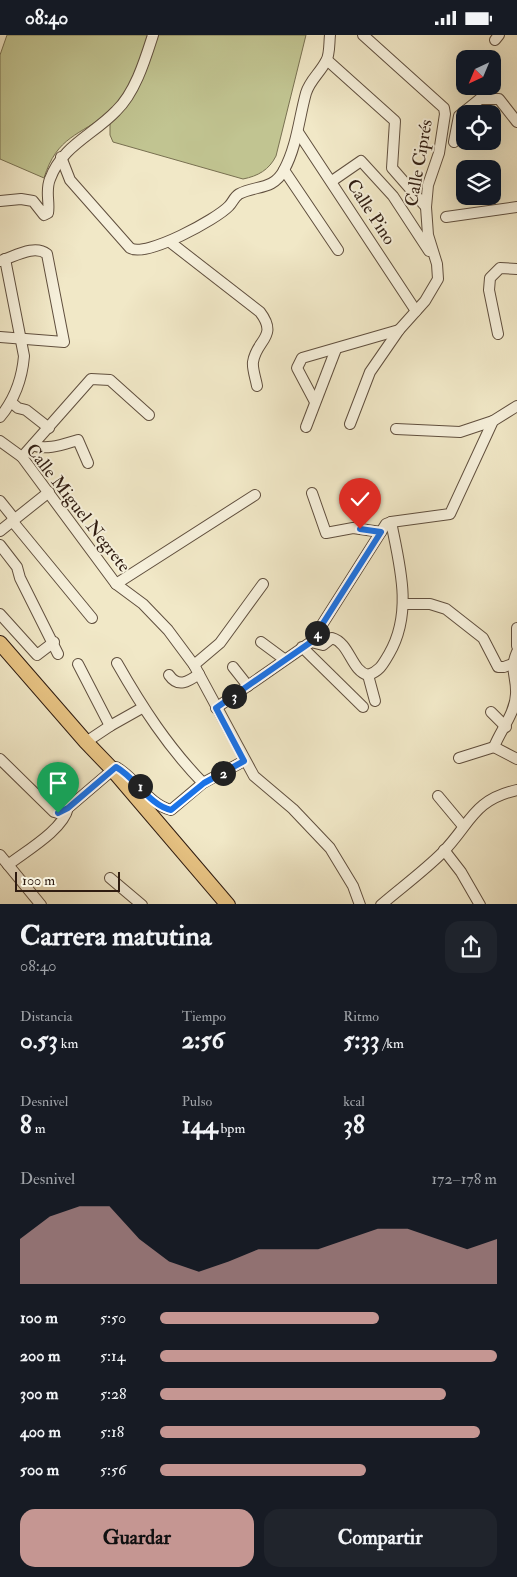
<!DOCTYPE html>
<html lang="es">
<meta charset="utf-8">
<style>
body{margin:0;font-family:"IM FELL Double Pica",serif;background:#20242c;color:#f1f3f6;height:100vh;display:flex;flex-direction:column;font-size:19px;white-space:nowrap}
*{box-sizing:border-box;margin:0}
p{font-size:16px;color:#9ea1a6}
.icon{flex:none;width:28px;height:28px;fill:none;stroke:currentColor;stroke-width:2;stroke-linecap:round;stroke-linejoin:round}
.map{position:relative;height:869px;overflow:hidden}
.panel{display:flex;flex-direction:column;background:#171b24;flex:1}
.panel>*{flex:none}
.needle{width:32px;rotate:224deg}
.controls{position:absolute;left:456px;top:15px;display:grid;gap:10px}
.controls a{display:grid;place-items:center;width:45px;height:45px;border-radius:10px;background:#171b24;box-shadow:0 5px 20px #0002;font-size:25px}
.scale{position:absolute;left:15px;bottom:12px;width:105px;box-sizing:border-box;padding-left:5px;border:2px solid #2f1c11;border-top:0;font-size:14px;line-height:18px;white-space:nowrap;color:#2f1c11;-webkit-text-stroke:4px #f6f0db;paint-order:stroke}
.pin{position:absolute;display:grid;place-items:center;width:42px;height:42px;color:#fff;margin:-51px -21px;border-radius:50% 50% 50% 0;rotate:-45deg;box-shadow:0 0 5px #0007}
.pin .icon{rotate:45deg}
.km{position:absolute;width:25px;height:25px;margin:-12px;border-radius:50%;background:#222;color:#fff;font-size:14px;line-height:25px;text-align:center}
.round{display:grid;place-items:center;flex:none;width:52px;height:52px;border-radius:15px;background:#20242c}
.head{display:flex;align-items:center;justify-content:space-between;height:85px;padding:0 20px}
h1{font-size:28px;font-weight:800;line-height:38px}
.metrics{display:grid;grid-template-columns:repeat(3,1fr);gap:8px;height:85px;padding:5px 20px}
.metrics div{display:grid;align-content:center}
.metrics b{font-size:25px;font-weight:800}
.metrics small{font-size:14px;font-weight:400}
.metrics p{font-size:14px}
.chart{height:140px;padding:10px 20px}
.chart p{display:flex;justify-content:space-between}
.chart svg{width:100%;height:90px;margin-top:5px;fill:#c59692;opacity:.7}
.primary-button{display:flex;gap:10px;margin-top:auto;padding:10px 20px}
.primary-button a{flex:1;height:58px;border-radius:15px;background:#c59692;color:#111;font-size:20px;font-weight:800;line-height:58px;text-align:center}
.primary-button a+a{background:#20242c;color:#f1f3f6}
ul{padding:0 20px;list-style:none;font-size:16px}
li{display:grid;grid-template-columns:80px 60px 1fr;align-items:center;height:38px}
li i{height:12px;border-radius:6px;background:#c59692}
.status{display:flex;justify-content:space-between;align-items:center;height:35px;padding:0 25px;background:#171b24;direction:ltr}
.status svg{height:14px;fill:currentColor}
.map>svg:first-child{display:block}
</style>
<div class="status"><b>08:40</b><svg viewBox="0 0 49 12"><path d="M0 12V9h3v3zM5 12V6h3v6zM10 12V3h3v9zM15 12V0h3v12zM26 1h20v11H26zM47 4h2v5h-2z"/></svg></div>
<div class="map">
<svg width="517" height="870" viewBox="0 0 517 870">
<rect width="100%" height="100%" fill="#f1e8c7"/>
<filter id="stains"><feTurbulence type="fractalNoise" baseFrequency=".004" numOctaves="4"/><feColorMatrix values="0 0 0 0 .2 0 0 0 0 .09 0 0 0 0 .02 0 0 0 .5 -.17"/></filter>
<radialGradient id="worn" r=".72"><stop offset=".6" stop-color="#630" stop-opacity="0"/><stop offset="1" stop-color="#630" stop-opacity=".3"/></radialGradient>
<!-- pitch -->
<path fill="#c1c491" stroke="#787051" d="M7,0H306L276,121C269,135 258,141 243,144L113,107L110,100V77C79,101 57,101 44,143L0,124V20Z"/>
<g fill="none" stroke-linecap="round" stroke-linejoin="round">
<defs>
<g id="minor">
<polyline points="495,5 499,0"/>
<polyline points="327,25 395,86 392,133 426,172"/>
<polyline points="298,97 416,276"/>
<polyline points="454,107 459,81 480,64 499,64 517,87"/>
<path d="M61,122L70,145L130,213C146,223 217,184 229,171C233,167 234,162 239,159C255,150 273,156 284,135C297,111 299,83 306,58C310,45 320,38 326,26C330,20 329,8 330,0"/>
<polyline points="284,135 338,215"/>
<polyline points="332,146 361,126 393,161 429,216"/>
<path d="M0,166L21,164L33,166L44,180L48,178C50,167 45,156 50,144C62,111 93,100 116,76C135,58 145,25 153,0"/>
<polyline points="446,182 517,172"/>
<path d="M170,207L260,277C279,302 256,305 253,327C252,334 256,344 257,351"/>
<path d="M0,226C14,222 34,209 47,219L64,307L0,302"/>
<polyline points="498,299 489,255 490,243 500,233 517,234"/>
<polyline points="11,367 18,373 26,375 49,393"/>
<polyline points="315,367 297,333 302,323 399,295"/>
<path d="M0,382C15,364 22,345 24,321L5,224"/>
<polyline points="350,389 370,337 399,295 425,266 438,244 437,229 428,200 426,172 428,150 439,118 445,79 444,73 363,0"/>
<polyline points="306,392 336,314"/>
<polyline points="396,394 460,397 493,386"/>
<polyline points="0,406 22,422 116,549 143,569 168,595 194,630 254,741 293,774 330,813 353,851 360,870"/>
<path d="M33,410C46,416 64,409 78,405L88,428"/>
<polyline points="22,422 91,344 110,345 149,380"/>
<polyline points="312,458 326,498 353,493 381,497"/>
<polyline points="0,466 12,481 13,487 92,583"/>
<polyline points="0,496 49,457"/>
<polyline points="0,510 17,532 20,543 58,619"/>
<polyline points="116,549 255,460"/>
<polyline points="403,569 430,569 446,574 483,603 498,632 504,632 512,629"/>
<polyline points="0,579 37,620 54,607"/>
<polyline points="517,593 517,611"/>
<polyline points="261,607 284,624"/>
<path d="M311,607L323,610L332,603C350,608 351,636 368,640L375,666"/>
<polyline points="302,612 363,672"/>
<path d="M117,628C142,672 168,712 203,748"/>
<polyline points="78,629 110,691"/>
<polyline points="194,630 220,608 263,549"/>
<polyline points="233,632 248,651"/>
<path d="M169,640C178,653 188,647 199,639"/>
<path d="M368,640C380,636 383,629 389,619C413,578 400,531 391,487"/>
<polyline points="216,673 311,607 386,489 391,487 450,479 493,386 517,371"/>
<polyline points="491,677 506,692"/>
<polyline points="86,707 110,691 142,673"/>
<path d="M494,712C501,694 515,679 516,659C517,641 509,635 517,617"/>
<polyline points="494,712 517,724"/>
<polyline points="459,723 494,712"/>
<polyline points="0,724 54,777 58,778 68,773"/>
<polyline points="438,761 463,791"/>
<polyline points="444,815 461,837 480,870"/>
<polyline points="0,820 41,870"/>
<path d="M8,830C26,816 63,795 68,773L116,732C136,743 149,770 171,775L203,748L244,726"/>
<polyline points="110,843 142,870"/>
<path d="M381,870C402,852 424,836 443,817C471,788 473,765 517,755"/>
</g>
<polyline id="major" points="0,608 86,707 112,734 228,870"/>
</defs>
<!-- minor casing -->
<use href="#minor" stroke="#604f3e" stroke-width="12"/>
<!-- major casing -->
<use href="#major" stroke="#2f1c11" stroke-width="16"/>
<!-- minor -->
<use href="#minor" stroke="#f6f0db" stroke-width="10"/>
<!-- major -->
<use href="#major" stroke="#e8c484" stroke-width="14"/>
</g>
<g fill="none" stroke-linecap="round" stroke-linejoin="round">
<defs>
<path id="route" d="M58,778L68,773L116,732C136,743 149,770 171,775L204,748L244,726L216,673L311,607L381,497L360,494"/>
</defs>
<!-- route casing -->
<use href="#route" stroke="#fff" stroke-width="10"/>
<!-- route -->
<use href="#route" stroke="#1a73e8" stroke-width="6"/>
</g>
<g text-anchor="middle" dominant-baseline="central" stroke-width="4" stroke-linejoin="round" paint-order="stroke">
<!-- street labels -->
<g font-size="18" fill="#2f1c11" stroke="#f6f0db">
<text transform="translate(419 128) rotate(-80)">Calle Ciprés</text>
<text transform="translate(371 177) rotate(57)">Calle Pino</text>
<text transform="translate(78 473) rotate(52)">Calle Miguel Negrete</text>
</g>
</g>
<rect width="100%" height="100%" filter="url(#stains)"/>
<rect width="100%" height="100%" fill="url(#worn)"/>
</svg>
<div class="controls">
<a><svg class="needle" viewBox="-14 -14 28 28"><path d="M0-13l5 13h-10z" fill="#e53935"/><path d="M0 13l5-13h-10z" fill="#9ea1a6"/></svg></a>
<a><svg class="icon" aria-label="locate" viewBox="0 0 24 24"><circle cx="12" cy="12" r="6"/><path d="M12 2v4M12 18v4M2 12h4M18 12h4"/></svg></a>
<a><svg class="icon" aria-label="layers" viewBox="0 0 24 24"><path d="M12 4l9 5-9 5-9-5zM3 14l9 5 9-5"/></svg></a>
</div>
<div class="scale">100 m</div>
<div class="pin" style="left:58px;top:778px;background:#1e9e55"><svg class="icon" aria-label="arrive" viewBox="0 0 24 24"><path d="M6 21V4h12l-3 4 3 4H6"/></svg></div>
<div class="pin" style="left:360px;top:494px;background:#d93025"><svg class="icon" aria-label="check" viewBox="0 0 24 24"><path d="M5 12l5 5 9-10"/></svg></div>
<b class="km" style="left:140px;top:751px">1</b>
<b class="km" style="left:223px;top:738px">2</b>
<b class="km" style="left:234px;top:661px">3</b>
<b class="km" style="left:317px;top:598px">4</b>
</div>
<section class="panel">
<div class="head"><div><h1>Carrera matutina</h1><p>08:40</p></div><a class="round"><svg class="icon" aria-label="share" viewBox="0 0 24 24"><path d="M12 15V3M7 8l5-5 5 5M5 13v7h14v-7"/></svg></a></div>
<div class="metrics">
<div><p>Distancia</p><b>0.53<small> km</small></b></div>
<div><p>Tiempo</p><b>2:56</b></div>
<div><p>Ritmo</p><b>5:33<small> /km</small></b></div>
</div>
<div class="metrics">
<div><p>Desnivel</p><b>8<small> m</small></b></div>
<div><p>Pulso</p><b>144<small> bpm</small></b></div>
<div><p>kcal</p><b>38</b></div>
</div>
<div class="chart"><p><span>Desnivel</span>172–178 m</p>
<svg viewBox="0 0 160 44" preserveAspectRatio="none"><path d="M0 44V22L10 11L20 6L30 6L40 22L50 33L60 38L70 33L80 27L90 27L100 27L110 22L120 17L130 17L140 22L150 27L160 22V44z"/></svg>
</div>
<ul>
<li><b>100 m</b>5:50<i style="width:65%"></i></li>
<li><b>200 m</b>5:14<i style="width:100%"></i></li>
<li><b>300 m</b>5:28<i style="width:85%"></i></li>
<li><b>400 m</b>5:18<i style="width:95%"></i></li>
<li><b>500 m</b>5:56<i style="width:61%"></i></li>
</ul>
<div class="primary-button"><a>Guardar</a><a>Compartir</a></div>
</section>
